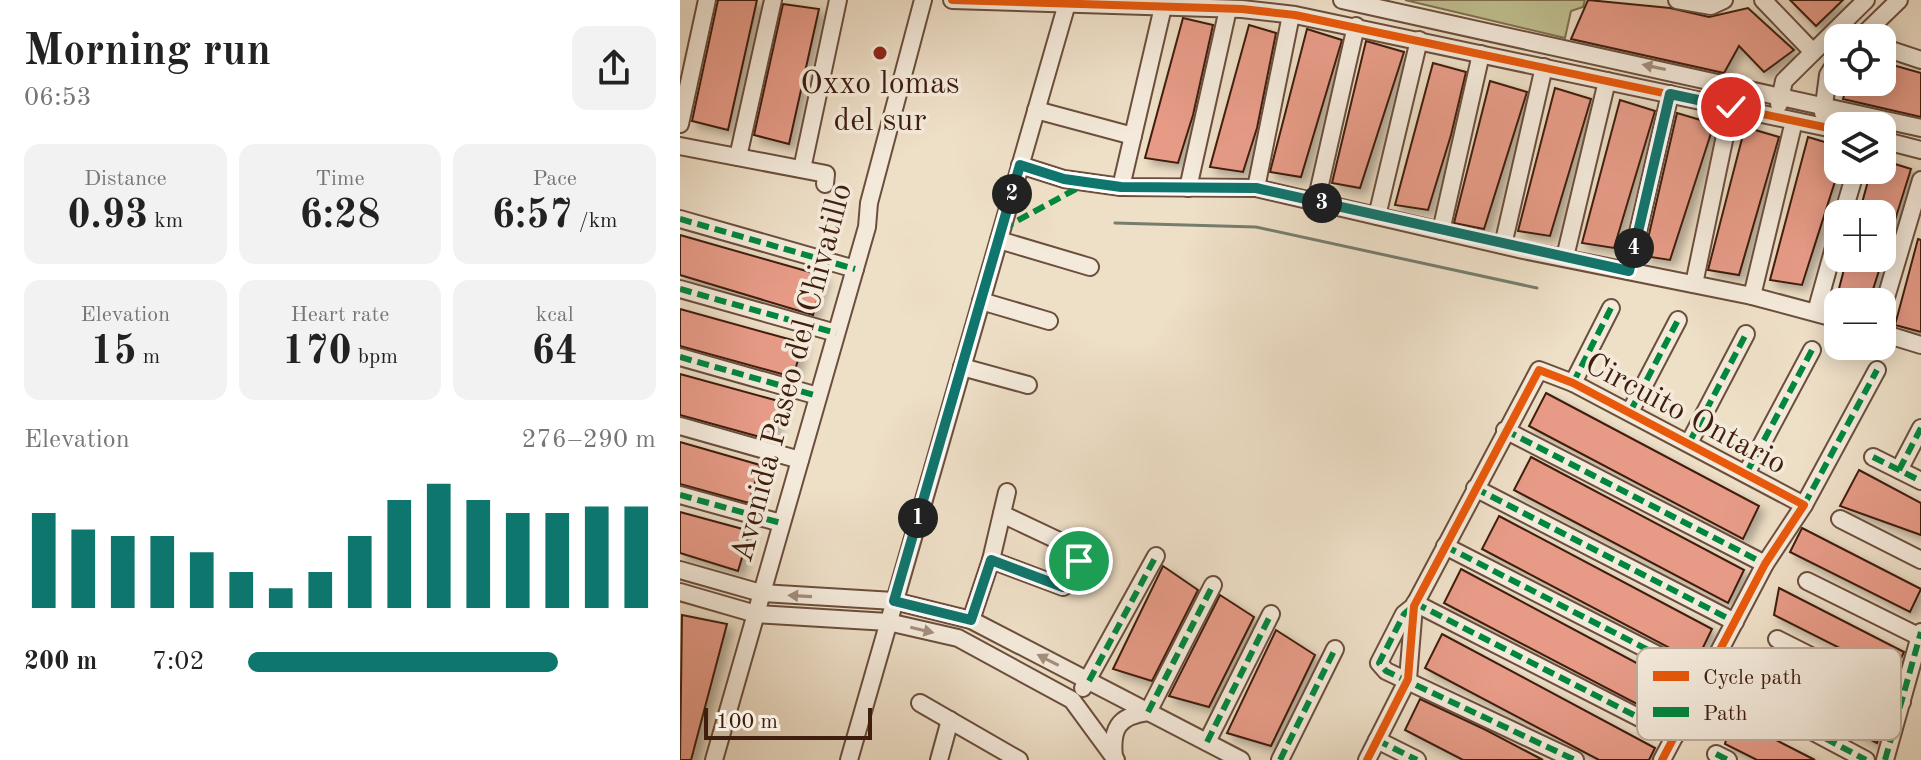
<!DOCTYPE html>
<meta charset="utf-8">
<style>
body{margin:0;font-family:"Old Standard TT",serif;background:#f2f2f2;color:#222;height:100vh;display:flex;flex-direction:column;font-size:30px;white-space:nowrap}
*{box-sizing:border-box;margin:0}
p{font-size:26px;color:#767676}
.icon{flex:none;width:44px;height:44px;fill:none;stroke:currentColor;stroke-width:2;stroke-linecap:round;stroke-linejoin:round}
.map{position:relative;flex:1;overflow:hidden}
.side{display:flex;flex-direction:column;background:#fff;width:680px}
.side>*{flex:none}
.fabs{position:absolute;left:1144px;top:24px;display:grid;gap:16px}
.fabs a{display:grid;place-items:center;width:72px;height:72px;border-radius:16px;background:#fff;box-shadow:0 4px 20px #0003;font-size:40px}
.scale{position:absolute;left:24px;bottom:20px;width:168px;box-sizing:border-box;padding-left:8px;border:4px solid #3f1e0d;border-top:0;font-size:22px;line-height:28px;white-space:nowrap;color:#3f1e0d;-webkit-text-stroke:6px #f4eadb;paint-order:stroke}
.pin{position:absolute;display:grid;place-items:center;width:68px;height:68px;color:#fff;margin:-34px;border:4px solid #fff;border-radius:50%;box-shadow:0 2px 8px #0007}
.km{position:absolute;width:40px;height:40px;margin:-20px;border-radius:50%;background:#222;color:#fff;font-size:22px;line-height:40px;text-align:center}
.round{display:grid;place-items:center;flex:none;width:84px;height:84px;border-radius:16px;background:#f2f2f2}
.overview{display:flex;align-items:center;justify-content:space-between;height:136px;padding:0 24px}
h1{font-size:44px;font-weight:700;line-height:60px}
.figures{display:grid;grid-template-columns:repeat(3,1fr);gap:12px;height:136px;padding:8px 24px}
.figures div{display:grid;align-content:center;border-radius:16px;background:#f2f2f2;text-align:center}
.figures b{font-size:40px;font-weight:700}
.figures small{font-size:22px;font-weight:400}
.figures p{font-size:22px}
.chart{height:224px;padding:16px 24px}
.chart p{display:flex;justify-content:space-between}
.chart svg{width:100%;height:144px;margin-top:8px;stroke:#0f766e;stroke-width:6}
ul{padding:0 24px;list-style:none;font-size:26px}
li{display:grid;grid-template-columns:128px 96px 1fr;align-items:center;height:60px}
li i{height:20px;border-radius:10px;background:#0f766e}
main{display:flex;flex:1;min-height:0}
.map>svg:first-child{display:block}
</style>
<main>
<section class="side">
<div class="overview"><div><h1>Morning run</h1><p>06:53</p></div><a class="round"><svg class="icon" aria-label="share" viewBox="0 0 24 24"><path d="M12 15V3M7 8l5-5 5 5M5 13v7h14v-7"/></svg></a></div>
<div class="figures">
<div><p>Distance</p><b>0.93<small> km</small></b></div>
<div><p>Time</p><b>6:28</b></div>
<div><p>Pace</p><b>6:57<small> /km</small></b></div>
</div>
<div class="figures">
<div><p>Elevation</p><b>15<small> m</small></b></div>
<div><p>Heart rate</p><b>170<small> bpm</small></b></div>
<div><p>kcal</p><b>64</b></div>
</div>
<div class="chart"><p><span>Elevation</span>276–290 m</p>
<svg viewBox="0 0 160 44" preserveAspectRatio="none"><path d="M5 44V15M15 44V20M25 44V22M35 44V22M45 44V27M55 44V33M65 44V38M75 44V33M85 44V22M95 44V11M105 44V6M115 44V11M125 44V15M135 44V15M145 44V13M155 44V13"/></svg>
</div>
<ul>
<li><b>200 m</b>7:02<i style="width:76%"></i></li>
</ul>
</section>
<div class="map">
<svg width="1241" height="760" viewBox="0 0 1241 760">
<defs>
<filter id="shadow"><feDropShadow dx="5.5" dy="5.5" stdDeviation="4" flood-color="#0004"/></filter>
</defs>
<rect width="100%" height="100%" fill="#eedfc7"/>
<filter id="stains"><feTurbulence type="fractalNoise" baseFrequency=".0025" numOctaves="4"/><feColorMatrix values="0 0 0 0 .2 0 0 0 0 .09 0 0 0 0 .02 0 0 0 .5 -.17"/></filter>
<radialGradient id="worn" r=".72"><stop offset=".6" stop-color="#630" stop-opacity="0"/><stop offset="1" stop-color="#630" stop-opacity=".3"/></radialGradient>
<!-- green -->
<polygon fill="#c0c091" stroke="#806f4f" stroke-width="2" points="725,0 905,0 903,7 891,11 885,38"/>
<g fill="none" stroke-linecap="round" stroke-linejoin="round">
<!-- stream -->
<polyline stroke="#767d6f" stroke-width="3" points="435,223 576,227 857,288"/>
</g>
<!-- building -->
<g fill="#e79b87" stroke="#3f1e0d" stroke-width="2" filter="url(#shadow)">
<polygon points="38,0 77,0 48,130 12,121"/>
<polygon points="908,0 990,8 1029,17 1068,8 1114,50 1084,72 1059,46 1044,73 891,39"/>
<polygon points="1110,0 1163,0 1136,26"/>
<polygon points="103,4 139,9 109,144 74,135"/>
<polygon points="503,18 533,25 513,115 498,163 465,158"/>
<polygon points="569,25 596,33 577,128 563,172 530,167"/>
<polygon points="627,29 662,40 621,177 590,172"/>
<polygon points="686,41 724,52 680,188 652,183"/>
<polygon points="1202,62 1241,73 1241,117 1163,99 1168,82 1202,82"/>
<polygon points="753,63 786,72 771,135 748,210 715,205"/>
<polygon points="810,81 847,92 804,229 774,223"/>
<polygon points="875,88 911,99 870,236 838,231"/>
<polygon points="940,100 975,111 934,248 902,243"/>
<polygon points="997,113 1034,124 990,260 964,256"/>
<polygon points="1065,127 1099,137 1059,275 1028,270"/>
<polygon points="1128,137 1158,146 1158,172 1122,285 1090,280"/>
<polygon points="1202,160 1231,169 1204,255 1202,214 1179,214 1191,170 1202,170"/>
<polygon points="0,235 144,276 133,315 0,275"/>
<polygon points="1238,239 1241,240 1241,332 1215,325"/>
<polygon points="1167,258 1203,258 1189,302 1156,300"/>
<polygon points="0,309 123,343 113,377 0,346"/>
<polygon points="0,374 102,402 91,440 0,415"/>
<polygon points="866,393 1079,506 1063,539 849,426"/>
<polygon points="0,442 80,465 69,503 0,484"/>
<polygon points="851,457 1064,570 1048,603 834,490"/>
<polygon points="1179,470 1241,503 1241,535 1160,506"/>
<polygon points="0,512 70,531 58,571 0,553"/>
<polygon points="819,516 1032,629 1016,662 802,549"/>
<polygon points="1122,528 1241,589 1230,612 1110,552"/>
<polygon points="483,566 518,590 472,681 433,669"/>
<polygon points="781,569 994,683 978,715 764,603"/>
<polygon points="1099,588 1224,652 1213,675 1094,615"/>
<polygon points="540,595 574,617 529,707 489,696"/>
<polygon points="2,615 47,624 11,760 0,760"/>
<polygon points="596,630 635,655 591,746 547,733"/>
<polygon points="762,634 975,748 969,760 919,760 745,668"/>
<polygon points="1083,655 1205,718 1197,743 1077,683"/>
<polygon points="740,699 806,730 863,760 783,760 725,730"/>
<polygon points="1051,717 1135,760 1077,760 1045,744"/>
</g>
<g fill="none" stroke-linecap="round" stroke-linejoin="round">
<defs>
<g id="minor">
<polyline points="272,0 562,9 615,15 1158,130"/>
<polyline points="662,0 1241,128"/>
<polyline points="997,0 1031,6 1044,0"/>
<polyline points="1083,0 1133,52"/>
<polyline points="1180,38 1219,0"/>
<polyline points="1202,47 1241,60"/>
<polyline points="1099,104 1104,81 1186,0"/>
<polyline points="356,110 453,136"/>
<polyline points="1143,113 1148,75 1158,59"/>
<polyline points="0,124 27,0"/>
<polyline points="1202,140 1241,150"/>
<polyline points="0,146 146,174 145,184"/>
<polyline points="58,157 93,0"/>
<polyline points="340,165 384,179 441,187 576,188 843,250 1072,296 1158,319"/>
<polyline points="122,169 158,0"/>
<polyline points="441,187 483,7"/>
<polyline points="508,188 548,9"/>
<polyline points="576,188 611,15"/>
<polyline points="636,202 676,26"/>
<polyline points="1163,214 1176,170"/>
<polyline points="697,216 739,40"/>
<polyline points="0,219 175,269"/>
<polyline points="761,231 801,54"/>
<polyline points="319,240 410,267"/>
<polyline points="823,245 864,67"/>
<polyline points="885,257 927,81"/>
<polyline points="949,271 990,94"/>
<polyline points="1014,284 1051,107"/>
<polyline points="0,289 156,333"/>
<polyline points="1072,296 1114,121"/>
<polyline points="301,301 369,321"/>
<polyline points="1202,311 1241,180"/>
<polyline points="1136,312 1158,233"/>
<polyline points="1202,333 1241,345"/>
<polyline points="0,357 138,396"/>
<polyline points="282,367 348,385"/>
<polyline points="893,383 931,308"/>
<polyline points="950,412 998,320"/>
<polyline points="0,426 120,460"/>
<polyline points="825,430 1085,564"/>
<polyline points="1009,443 1066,334"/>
<polyline points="1193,457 1241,481"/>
<polyline points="1219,470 1241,428"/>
<polyline points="1067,472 1132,350"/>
<polyline points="795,488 1055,622"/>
<polyline points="0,495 101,523"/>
<polyline points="1124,505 1197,370"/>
<polyline points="1160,519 1241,560"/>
<polyline points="765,546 1025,679"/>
<polyline points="311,560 383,587 387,584 400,553 394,548 322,514"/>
<polyline points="0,570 81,593 214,601 291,620 561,760"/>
<polyline points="1127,581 1240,637"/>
<polyline points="0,592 76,614 208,622 278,638 392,700 436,760"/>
<polyline points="735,603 995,736"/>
<polyline points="734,606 724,614 699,663 706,671 895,760"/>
<polyline points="291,620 311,560 327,492"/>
<polyline points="1097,639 1222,702"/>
<polyline points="403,688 476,556"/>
<polyline points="1066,696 1186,760"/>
<polyline points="240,703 339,760"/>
<polyline points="697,740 737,760"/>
<polyline points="527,742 591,614"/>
<polyline points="1036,754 1048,760"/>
<path d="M434,757C431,729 438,716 468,712L533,585"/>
<polyline points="34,760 187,227 189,203 243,0"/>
<polyline points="169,760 388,0"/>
<polyline points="259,760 270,720"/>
<polyline points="600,760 655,649"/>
<polyline points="687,760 728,679 734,606 859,370 893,383 1124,505 1085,564 982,760"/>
<polyline points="1205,760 1241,632"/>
</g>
</defs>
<!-- minor casing -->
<use href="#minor" stroke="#6b4e3c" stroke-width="20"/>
<!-- minor -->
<use href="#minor" stroke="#f4eadb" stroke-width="16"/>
<!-- quiet -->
<g stroke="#00873e" stroke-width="6" stroke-dasharray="12 6" stroke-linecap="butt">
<polyline points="0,219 175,269"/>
<polyline points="322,229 407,183"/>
<polyline points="0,289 156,333"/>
<polyline points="0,357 138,396"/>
<polyline points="893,383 931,308"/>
<polyline points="950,412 998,320"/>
<polyline points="825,430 1085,564"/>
<polyline points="1009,443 1066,334"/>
<polyline points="1193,457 1241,481"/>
<polyline points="1219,470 1241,428"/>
<polyline points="1067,472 1132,350"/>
<polyline points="795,488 1055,622"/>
<polyline points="0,495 101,523"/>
<polyline points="1124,505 1197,370"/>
<polyline points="765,546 1025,679"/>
<polyline points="735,603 995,736"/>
<polyline points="731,608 724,614 699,663 706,671 895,760"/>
<polyline points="409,681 476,556"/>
<polyline points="1066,696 1186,760"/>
<polyline points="468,712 533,585"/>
<polyline points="697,740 737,760"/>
<polyline points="527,742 591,614"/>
<polyline points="1036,754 1048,760"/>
<polyline points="600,760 655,649"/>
<polyline points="1205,760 1241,632"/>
</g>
<defs>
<g id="cycleway">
<polyline points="272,0 562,9 615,15 1158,130"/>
<polyline points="687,760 728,679 734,606 859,370 893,383 1124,505 1085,564 982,760"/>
</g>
</defs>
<!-- cycleway casing -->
<use href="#cycleway" stroke="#f4eadb" stroke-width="13"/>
<!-- cycleway -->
<use href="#cycleway" stroke="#e8590c" stroke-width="8"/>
</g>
<!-- one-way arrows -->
<defs><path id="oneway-solid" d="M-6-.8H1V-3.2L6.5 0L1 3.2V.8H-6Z" transform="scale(2)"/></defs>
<g fill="#a38e7e">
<use href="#oneway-solid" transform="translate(974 67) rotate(-168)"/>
<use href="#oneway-solid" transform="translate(120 596) rotate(-177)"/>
<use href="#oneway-solid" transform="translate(242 630) rotate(13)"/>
<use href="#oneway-solid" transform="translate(368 660) rotate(-153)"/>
</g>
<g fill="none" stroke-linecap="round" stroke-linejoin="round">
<defs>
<polyline id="route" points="399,561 383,587 311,560 291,620 214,601 340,165 384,179 441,187 576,188 949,271 990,94 1051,107"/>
</defs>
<!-- route casing -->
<use href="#route" stroke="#fff" stroke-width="16"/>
<!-- route -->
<use href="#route" stroke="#0f766e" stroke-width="10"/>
</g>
<!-- markers -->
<circle fill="#8f2418" stroke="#f4eadb" stroke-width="3" cx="200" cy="53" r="8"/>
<g text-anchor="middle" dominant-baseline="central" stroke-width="7" stroke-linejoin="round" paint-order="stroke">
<!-- poi labels -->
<g font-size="32" fill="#3f1e0d" stroke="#f4eadb">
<text x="200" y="85">Oxxo lomas<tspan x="200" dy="37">del sur</tspan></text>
</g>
<!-- street labels -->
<g font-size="32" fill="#3f1e0d" stroke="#f4eadb">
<text transform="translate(113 373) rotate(-75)">Avenida Paseo del Chivatillo</text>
<text transform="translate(1005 415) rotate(28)">Circuito Ontario</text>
</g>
</g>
<!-- legend -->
<rect x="957" y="648" width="264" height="92" rx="12" fill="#f4eadb" stroke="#bead9d" stroke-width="2"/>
<rect x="973" y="671" width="36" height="10" fill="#e8590c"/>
<rect x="973" y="707" width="36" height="10" fill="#00873e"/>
<g font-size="22" fill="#3f1e0d">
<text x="1023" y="684">Cycle path</text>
<text x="1023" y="720">Path</text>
</g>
<rect width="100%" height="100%" filter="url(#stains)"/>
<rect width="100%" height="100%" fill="url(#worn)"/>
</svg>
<div class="fabs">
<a><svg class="icon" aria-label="locate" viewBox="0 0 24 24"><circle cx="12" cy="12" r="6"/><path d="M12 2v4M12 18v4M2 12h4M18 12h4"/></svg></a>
<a><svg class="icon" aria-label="layers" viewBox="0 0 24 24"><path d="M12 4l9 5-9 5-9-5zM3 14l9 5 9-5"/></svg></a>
<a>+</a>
<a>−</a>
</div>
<div class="scale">100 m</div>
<div class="pin" style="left:399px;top:561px;background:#1e9e55"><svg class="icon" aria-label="arrive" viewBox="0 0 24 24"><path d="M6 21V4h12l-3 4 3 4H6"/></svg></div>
<div class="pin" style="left:1051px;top:107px;background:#d93025"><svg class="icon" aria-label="check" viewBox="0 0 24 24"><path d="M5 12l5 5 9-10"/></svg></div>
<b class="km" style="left:238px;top:518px">1</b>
<b class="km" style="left:332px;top:194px">2</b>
<b class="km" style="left:642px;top:203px">3</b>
<b class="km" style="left:954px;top:248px">4</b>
</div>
</main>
